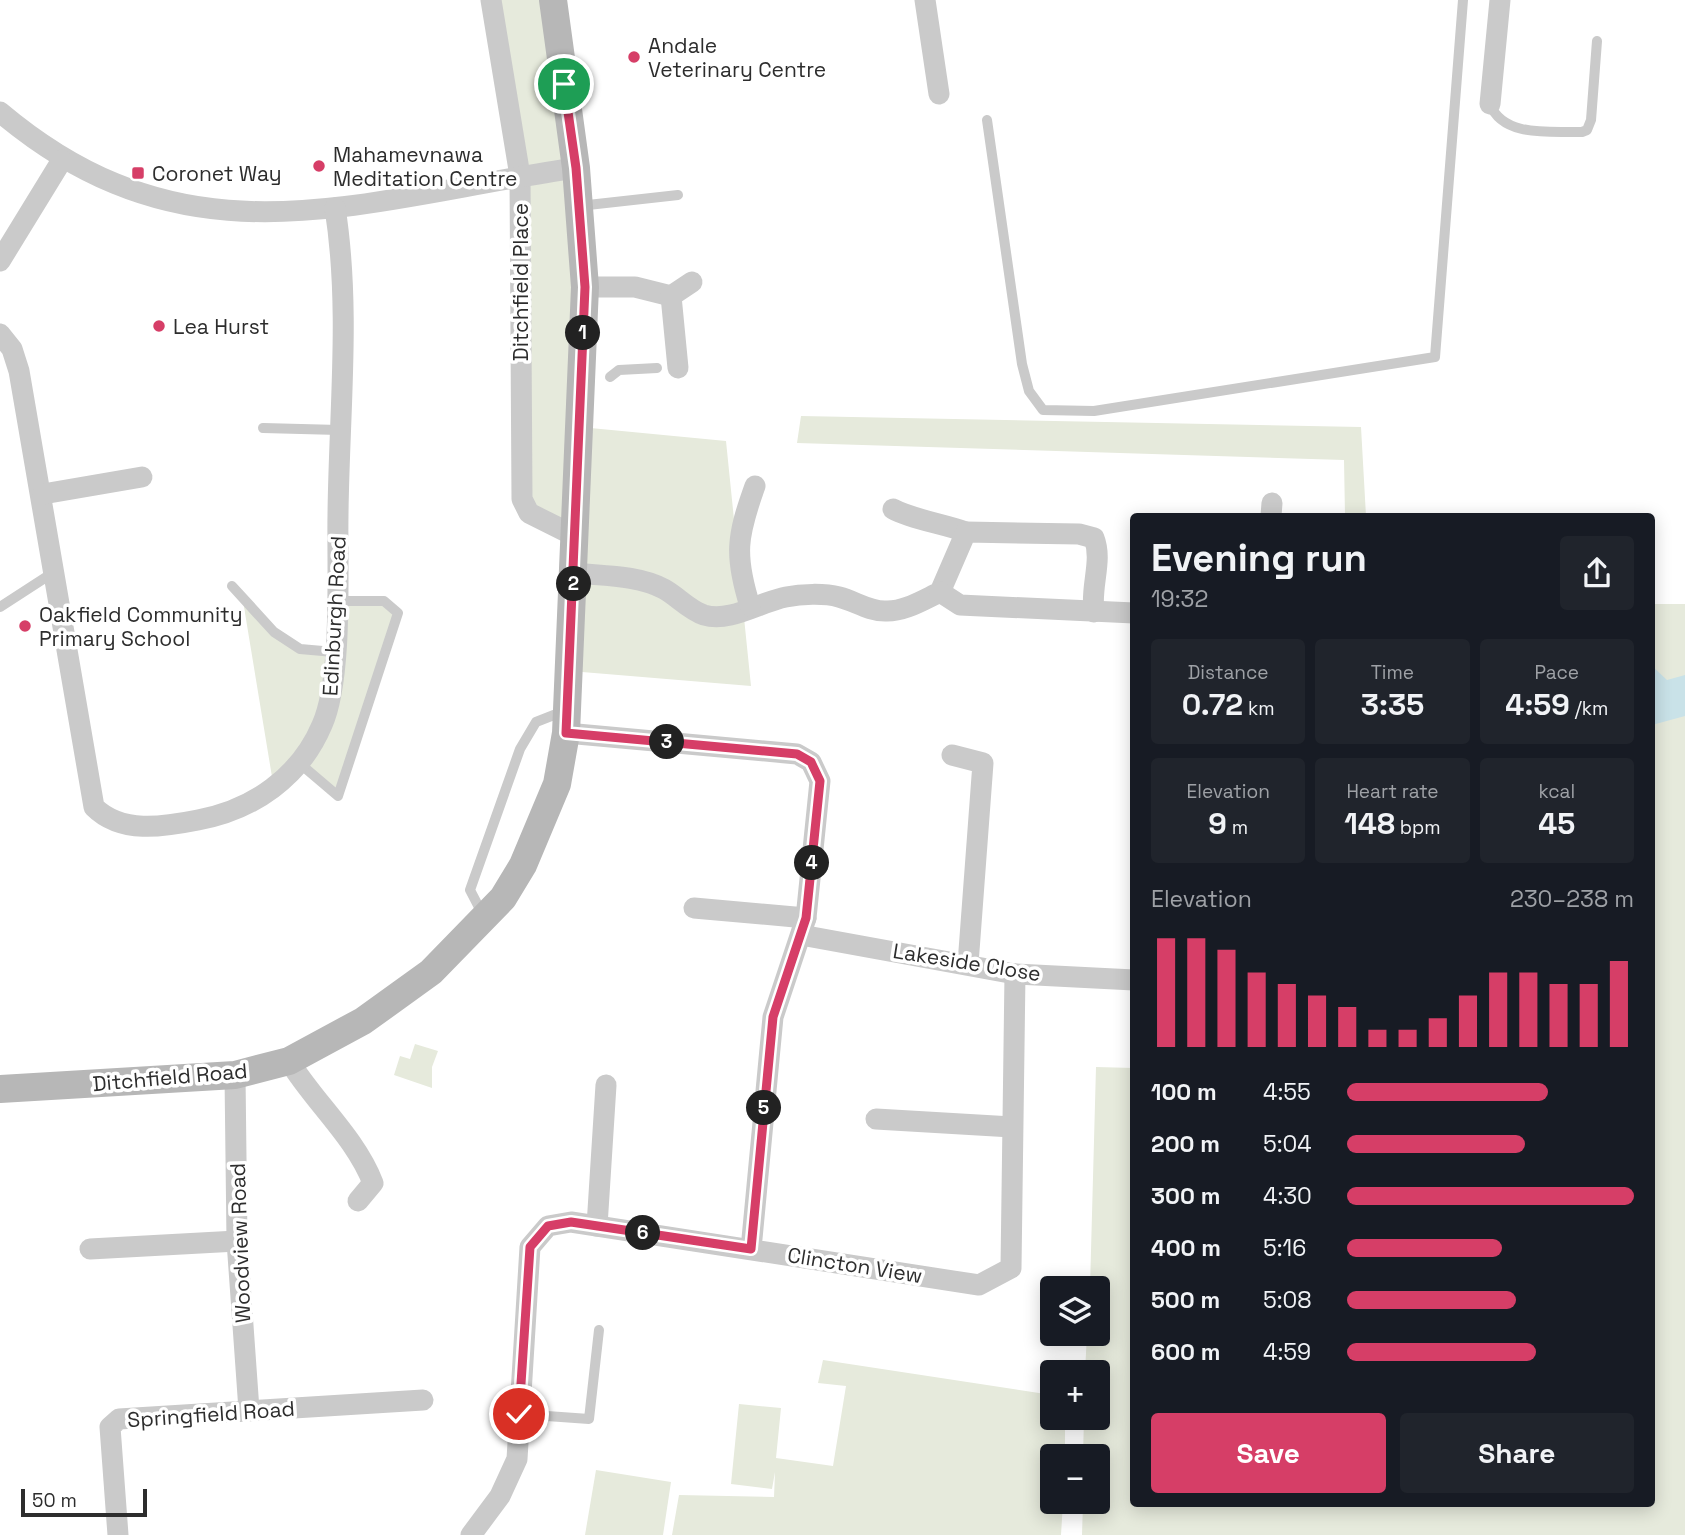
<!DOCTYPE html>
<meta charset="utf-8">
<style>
body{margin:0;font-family:"Space Grotesk",sans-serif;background:#20242c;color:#f1f3f6;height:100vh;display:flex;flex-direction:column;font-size:26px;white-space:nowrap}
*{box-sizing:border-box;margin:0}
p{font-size:23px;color:#9ea1a6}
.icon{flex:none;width:38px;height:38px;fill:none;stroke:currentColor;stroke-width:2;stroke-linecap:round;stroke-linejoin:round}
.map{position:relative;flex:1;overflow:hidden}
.details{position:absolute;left:1130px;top:513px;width:525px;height:994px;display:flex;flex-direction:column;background:#171b24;border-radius:7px;box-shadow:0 4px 18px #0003}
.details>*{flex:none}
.tools{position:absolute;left:1040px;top:1276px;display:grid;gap:14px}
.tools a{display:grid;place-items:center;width:70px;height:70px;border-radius:7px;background:#171b24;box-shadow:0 4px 18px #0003;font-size:35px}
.scale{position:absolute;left:21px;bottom:18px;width:126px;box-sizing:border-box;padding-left:7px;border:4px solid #2d2d2d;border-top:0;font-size:19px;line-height:24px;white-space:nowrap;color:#2d2d2d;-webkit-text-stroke:5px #fff;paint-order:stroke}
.pin{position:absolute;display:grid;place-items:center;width:60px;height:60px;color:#fff;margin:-30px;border:4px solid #fff;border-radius:50%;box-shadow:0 2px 7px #0007}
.km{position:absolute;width:35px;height:35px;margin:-18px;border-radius:50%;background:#222;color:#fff;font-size:19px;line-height:35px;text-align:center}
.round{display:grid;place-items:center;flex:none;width:74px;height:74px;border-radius:7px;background:#20242c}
.head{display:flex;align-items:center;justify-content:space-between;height:119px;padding:0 21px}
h1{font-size:38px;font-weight:600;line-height:52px}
.metrics{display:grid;grid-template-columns:repeat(3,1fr);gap:10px;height:119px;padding:7px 21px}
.metrics div{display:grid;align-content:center;border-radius:7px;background:#20242c;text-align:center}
.metrics b{font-size:30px;font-weight:600}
.metrics small{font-size:19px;font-weight:400}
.metrics p{font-size:19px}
.chart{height:196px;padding:14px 21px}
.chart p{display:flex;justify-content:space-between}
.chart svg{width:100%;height:126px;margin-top:7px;stroke:#d63e67;stroke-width:6}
.primary-button{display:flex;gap:14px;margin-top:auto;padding:14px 21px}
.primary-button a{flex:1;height:80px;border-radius:7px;background:#d63e67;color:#fff;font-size:28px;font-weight:600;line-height:80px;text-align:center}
.primary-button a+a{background:#20242c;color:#f1f3f6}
ul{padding:0 21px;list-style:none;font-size:23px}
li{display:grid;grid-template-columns:112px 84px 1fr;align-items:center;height:52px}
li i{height:18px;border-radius:9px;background:#d63e67}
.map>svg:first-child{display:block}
</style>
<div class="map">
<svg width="1685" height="1535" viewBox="0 0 1685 1535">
<rect width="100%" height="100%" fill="#fff"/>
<!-- green -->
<g fill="#e6eadc">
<polygon points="489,0 549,0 576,168 580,427 726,441 751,686 570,671 575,536 529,513 520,176"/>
<polygon points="801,416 1361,427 1366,516 1345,516 1344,460 797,443"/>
<polygon points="243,601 300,649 333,652 337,601 384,601 398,613 338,796 298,762 274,789"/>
<polygon points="1652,604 1685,604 1685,1535 1082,1535 1083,1502 1097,1502 1097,1456 1083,1456 1084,1418 1097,1418 1097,1372 1085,1372 1087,1334 1097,1334 1097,1288 1090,1288 1096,1067 1134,1068 1134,1503 1652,1503"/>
<polygon points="415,1044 438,1051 432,1067 432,1088 394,1075 400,1056 410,1059"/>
<polygon points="823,1360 1052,1395 1052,1418 1065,1418 1065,1456 1052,1456 1052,1502 1063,1502 1061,1535 672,1535 679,1495 774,1497 775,1472 772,1489 731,1484 739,1404 781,1408 776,1458 833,1466 846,1386 818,1383"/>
<polygon points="596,1470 671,1482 663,1535 585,1535"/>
</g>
<!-- water -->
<polygon fill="#c9e2e8" points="1652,666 1667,680 1685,675 1685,716 1652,725"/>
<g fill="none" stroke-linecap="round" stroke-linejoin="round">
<!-- lane -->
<g stroke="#cacaca" stroke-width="10">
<path d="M1490,104C1503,138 1551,131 1582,132L1587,130L1591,120L1597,41"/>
<polyline points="987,120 1022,364 1029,391 1043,410 1094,411 1435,357 1463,0"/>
<polyline points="579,206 678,195"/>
<polyline points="610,377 619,370 657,368"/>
<polyline points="263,428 339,430"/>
<polyline points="232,586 274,632 300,649 334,652"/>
<polyline points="0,607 54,572"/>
<polyline points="298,762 338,796 398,613 384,601 337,601"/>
<polyline points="483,915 470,890 520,749 536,722 564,711"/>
<polyline points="519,1414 589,1419 599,1330"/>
</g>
<!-- street -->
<g stroke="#cacaca" stroke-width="21">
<polyline points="491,0 520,176 522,499 529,513 575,536"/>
<polyline points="925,0 939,94"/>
<polyline points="1490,104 1500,0"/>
<path d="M0,112C190,272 358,199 576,168"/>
<polyline points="0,261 62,160"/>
<polyline points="585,287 635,287 671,296"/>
<path d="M0,334L12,349L19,371L94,807C121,834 163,827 198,820C253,810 300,777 322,725C343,678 337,569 338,515C339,413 351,309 335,208"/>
<polyline points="678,368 671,296 692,282"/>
<polyline points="43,494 142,477"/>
<path d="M893,509C911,519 944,524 966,532"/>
<polyline points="1271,516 1272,503"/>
<path d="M575,573C603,576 638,575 664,589C677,596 689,610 704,615C730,623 760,602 786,597C801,594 824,593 839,597C855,601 868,611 885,611C904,612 923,600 940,592L966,532L1079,534L1094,538C1103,561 1090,587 1094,612"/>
<polyline points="940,592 960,605 1134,613"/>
<path d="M750,606C734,555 737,536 755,486"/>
<polyline points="566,733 797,754 811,762 820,781 806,918 773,1017 751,1249"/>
<polyline points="952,755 983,763 968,964"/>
<polyline points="694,908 806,918"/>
<polyline points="801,935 1015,974 1134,980"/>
<path d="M289,1061C315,1103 355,1137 373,1183L358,1201"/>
<polyline points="235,1075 237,1241 249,1410"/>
<polyline points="876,1119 1012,1127"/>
<polyline points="597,1226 606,1085"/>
<polyline points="90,1249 237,1241"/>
<polyline points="118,1535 110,1427 119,1419 423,1400"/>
<polyline points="471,1535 500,1496 517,1459 530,1247 548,1226 571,1222 979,1285 1011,1268 1015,974"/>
</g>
<!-- secondary -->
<polyline stroke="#b7b7b7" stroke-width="28" points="0,1089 235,1075 289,1061 363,1021 431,972 503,898 523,865 557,784 566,733 585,287 576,168 553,0"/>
</g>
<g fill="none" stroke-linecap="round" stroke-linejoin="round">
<defs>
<polyline id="route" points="519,1414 530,1247 548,1226 571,1222 751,1249 773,1017 806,918 820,781 811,762 797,754 566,733 585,287 576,168 564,84"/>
</defs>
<!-- route casing -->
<use href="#route" stroke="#fff" stroke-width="14"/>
<!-- route -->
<use href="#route" stroke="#d63e67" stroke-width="9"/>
</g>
<!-- markers -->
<g fill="#d63e67" stroke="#fff" stroke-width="2.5">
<circle cx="634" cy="57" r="7"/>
<circle cx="319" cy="166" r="7"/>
<rect x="131" y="166" width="14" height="14" rx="3.5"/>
<circle cx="159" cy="326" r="7"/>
<circle cx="25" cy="626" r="7"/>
</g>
<g text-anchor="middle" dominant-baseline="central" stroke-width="7" stroke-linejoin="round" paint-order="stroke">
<!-- poi labels -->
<g font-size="21" fill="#2d2d2d" stroke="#fff" text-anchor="start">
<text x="648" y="45">Andale<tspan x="648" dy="24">Veterinary Centre</tspan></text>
<text x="333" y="154">Mahamevnawa<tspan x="333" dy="24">Meditation Centre</tspan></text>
<text x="152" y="173">Coronet Way</text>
<text x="173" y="326">Lea Hurst</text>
<text x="39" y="614">Oakfield Community<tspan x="39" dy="24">Primary School</tspan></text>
</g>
<!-- street labels -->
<g font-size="21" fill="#2d2d2d" stroke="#fff">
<text transform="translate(520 282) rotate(-90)">Ditchfield Place</text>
<text transform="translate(334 616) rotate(-87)">Edinburgh Road</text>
<text transform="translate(967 962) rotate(9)">Lakeside Close</text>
<text transform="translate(170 1077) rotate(-5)">Ditchfield Road</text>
<text transform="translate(240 1243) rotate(-92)">Woodview Road</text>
<text transform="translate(855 1265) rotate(9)">Clincton View</text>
<text transform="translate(211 1414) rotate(-4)">Springfield Road</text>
</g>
</g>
</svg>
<div class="tools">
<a><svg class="icon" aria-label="layers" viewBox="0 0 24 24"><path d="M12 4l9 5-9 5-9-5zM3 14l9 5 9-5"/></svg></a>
<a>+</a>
<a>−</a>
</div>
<div class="scale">50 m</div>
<div class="pin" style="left:564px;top:84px;background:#1e9e55"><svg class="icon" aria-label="arrive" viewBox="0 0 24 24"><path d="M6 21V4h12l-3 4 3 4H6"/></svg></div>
<div class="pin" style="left:519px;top:1414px;background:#d93025"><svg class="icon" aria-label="check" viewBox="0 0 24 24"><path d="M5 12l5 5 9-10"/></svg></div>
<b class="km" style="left:583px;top:333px">1</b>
<b class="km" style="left:574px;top:584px">2</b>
<b class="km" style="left:667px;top:742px">3</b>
<b class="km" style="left:812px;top:863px">4</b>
<b class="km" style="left:764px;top:1108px">5</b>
<b class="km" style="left:643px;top:1233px">6</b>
<section class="details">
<div class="head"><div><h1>Evening run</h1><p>19:32</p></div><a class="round"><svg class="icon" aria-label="share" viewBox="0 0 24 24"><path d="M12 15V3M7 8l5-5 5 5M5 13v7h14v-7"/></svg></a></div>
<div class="metrics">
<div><p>Distance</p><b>0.72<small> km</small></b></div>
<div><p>Time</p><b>3:35</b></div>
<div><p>Pace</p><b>4:59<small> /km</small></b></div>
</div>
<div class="metrics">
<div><p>Elevation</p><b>9<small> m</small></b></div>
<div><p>Heart rate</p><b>148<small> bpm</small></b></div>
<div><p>kcal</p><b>45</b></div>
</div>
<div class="chart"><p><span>Elevation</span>230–238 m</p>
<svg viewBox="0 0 160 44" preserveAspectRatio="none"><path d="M5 44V6M15 44V6M25 44V10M35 44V18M45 44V22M55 44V26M65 44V30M75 44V38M85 44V38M95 44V34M105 44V26M115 44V18M125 44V18M135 44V22M145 44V22M155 44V14"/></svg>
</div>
<ul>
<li><b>100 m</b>4:55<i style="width:70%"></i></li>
<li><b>200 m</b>5:04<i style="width:62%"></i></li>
<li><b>300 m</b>4:30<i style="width:100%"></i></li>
<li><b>400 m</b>5:16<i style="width:54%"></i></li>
<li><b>500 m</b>5:08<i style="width:59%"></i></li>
<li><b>600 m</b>4:59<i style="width:66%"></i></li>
</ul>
<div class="primary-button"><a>Save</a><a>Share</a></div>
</section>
</div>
